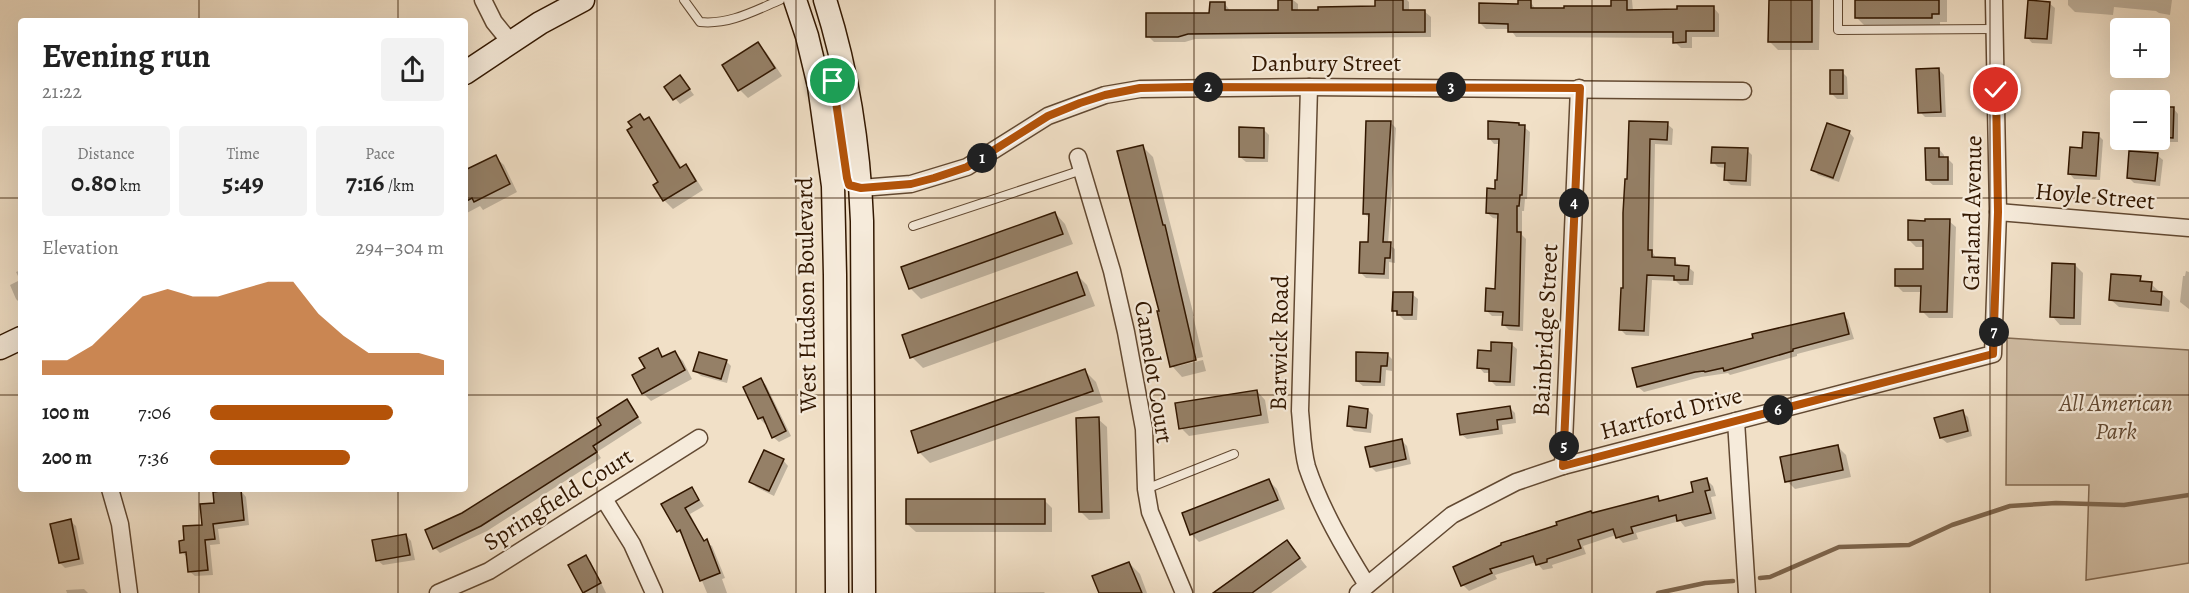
<!DOCTYPE html>
<meta charset="utf-8">
<style>
body{margin:0;font-family:Alegreya,serif;background:#f2f2f2;color:#222;height:100vh;display:flex;flex-direction:column;font-size:22px;white-space:nowrap}
*{box-sizing:border-box;margin:0}
p{font-size:20px;color:#767676}
.icon{flex:none;width:33px;height:33px;fill:none;stroke:currentColor;stroke-width:2;stroke-linecap:round;stroke-linejoin:round}
.map{position:relative;flex:1;overflow:hidden}
.sheet{position:absolute;left:18px;top:18px;width:450px;height:474px;display:flex;flex-direction:column;background:#fff;border-radius:6px;box-shadow:0 6px 24px #0002}
.sheet>*{flex:none}
.controls{position:absolute;left:2110px;top:18px;display:grid;gap:12px}
.controls a{display:grid;place-items:center;width:60px;height:60px;border-radius:6px;background:#fff;box-shadow:0 6px 24px #0002;font-size:30px}
.pin{position:absolute;display:grid;place-items:center;width:51px;height:51px;color:#fff;margin:-26px;border:3px solid #fff;border-radius:50%;box-shadow:0 2px 6px #0007}
.km{position:absolute;width:30px;height:30px;margin:-15px;border-radius:50%;background:#222;color:#fff;font-size:16px;line-height:30px;text-align:center}
.round{display:grid;place-items:center;flex:none;width:63px;height:63px;border-radius:6px;background:#f2f2f2}
.summary{display:flex;align-items:center;justify-content:space-between;height:102px;padding:0 24px}
h1{font-size:33px;font-weight:600;line-height:45px}
.stats{display:grid;grid-template-columns:repeat(3,1fr);gap:9px;height:102px;padding:6px 24px}
.stats div{display:grid;align-content:center;border-radius:6px;background:#f2f2f2;text-align:center}
.stats b{font-size:26px;font-weight:600}
.stats small{font-size:16px;font-weight:400}
.stats p{font-size:16px}
.chart{height:168px;padding:12px 24px}
.chart p{display:flex;justify-content:space-between}
.chart svg{width:100%;height:108px;margin-top:6px;fill:#b45309;opacity:.7}
ul{padding:0 24px;list-style:none;font-size:20px}
li{display:grid;grid-template-columns:96px 72px 1fr;align-items:center;height:45px}
li i{height:15px;border-radius:8px;background:#b45309}
.map>svg:first-child{display:block}
</style>
<div class="map">
<svg width="2189" height="593" viewBox="0 0 2189 593">
<rect width="100%" height="100%" fill="#f1e0c7"/>
<filter id="stains"><feTurbulence type="fractalNoise" baseFrequency=".00333" numOctaves="4"/><feColorMatrix values="0 0 0 0 .2 0 0 0 0 .09 0 0 0 0 .02 0 0 0 .5 -.17"/></filter>
<radialGradient id="worn" r=".72"><stop offset=".6" stop-color="#630" stop-opacity="0"/><stop offset="1" stop-color="#630" stop-opacity=".3"/></radialGradient>
<!-- green -->
<polygon fill="#d1bea5" stroke="#826a52" stroke-width="1.5" points="2007,338 2189,350 2189,563 2086,580 2089,485 2006,485"/>
<!-- shadow -->
<g fill="#0003">
<polygon points="1279,0 1293,0 1298,4 1298,12 1376,8 1376,0 1407,0 1409,2 1409,11 1424,11 1431,17 1431,37 1195,39 1185,42 1154,42 1148,36 1211,15 1225,4 1231,12 1279,11"/>
<polygon points="1612,0 1632,0 1633,11 1713,7 1719,14 1719,37 1692,37 1692,48 1681,48 1675,42 1675,38 1516,37 1510,29 1486,29 1480,23 1530,1 1536,10 1612,8"/>
<polygon points="1770,0 1820,0 1819,50 1778,50 1770,42"/>
<polygon points="1856,0 1947,0 1947,22 1940,22 1940,26 1864,25 1856,17"/>
<polygon points="2068,0 2172,0 2170,15 2159,13 2156,11 2114,7 2113,15 2075,12 2068,5"/>
<polygon points="2049,3 2055,8 2052,44 2032,43 2027,37"/>
<polygon points="758,44 766,52 782,76 748,98 740,90"/>
<polygon points="1938,69 1944,75 1946,117 1925,117 1920,112"/>
<polygon points="1842,72 1847,77 1848,99 1837,99 1831,93"/>
<polygon points="685,83 694,95 680,104 666,87"/>
<polygon points="2160,108 2173,108 2178,114 2178,142 2156,142 2154,140 2160,140"/>
<polygon points="640,116 645,121 648,119 656,127 682,168 685,166 693,174 703,190 673,209 664,200 655,185 661,182 634,128"/>
<polygon points="1391,123 1396,128 1388,244 1395,249 1395,263 1389,262 1389,279 1366,278 1360,272 1369,244 1370,219 1364,213"/>
<polygon points="1630,123 1667,124 1673,129 1672,145 1655,144 1653,253 1657,259 1674,259 1680,267 1688,267 1694,272 1693,285 1680,285 1676,281 1652,280 1649,336 1626,335 1620,329 1625,290"/>
<polygon points="1520,126 1524,127 1530,132 1527,199 1525,199 1524,211 1522,211 1522,235 1526,239 1523,331 1509,330 1504,325 1504,316 1492,316 1487,311 1497,290 1499,219 1493,218 1487,213 1498,181 1500,144 1494,144 1489,138"/>
<polygon points="1263,129 1269,135 1268,162 1246,162 1240,157"/>
<polygon points="1849,132 1854,138 1839,182 1818,175 1813,169"/>
<polygon points="2098,135 2103,140 2100,180 2074,179 2069,173 2083,150"/>
<polygon points="1142,146 1153,157 1194,316 1193,316 1203,357 1177,363 1177,366 1203,360 1206,371 1182,377 1172,366"/>
<polygon points="1939,149 1944,155 1944,158 1947,158 1953,164 1953,185 1933,185 1927,180"/>
<polygon points="1747,150 1752,155 1751,186 1731,185 1726,180 1726,168 1718,167 1713,162"/>
<polygon points="2157,155 2163,160 2160,186 2134,183 2129,178"/>
<polygon points="495,157 504,165 517,192 483,210 480,206 465,214 465,172"/>
<polygon points="1055,213 1065,224 1073,244 921,299 910,288"/>
<polygon points="1949,221 1956,227 1953,318 1929,318 1922,311 1923,292 1903,292 1896,285 1924,270 1925,247 1916,247 1909,240"/>
<polygon points="2075,265 2083,273 2081,325 2060,325 2052,316"/>
<polygon points="21,270 21,304 16,299 10,285 20,280 16,272"/>
<polygon points="2186,271 2189,272 2189,309 2180,302 2183,276 2185,276"/>
<polygon points="1076,274 1087,285 1095,306 923,368 912,357"/>
<polygon points="2140,278 2145,283 2151,284 2170,301 2169,312 2119,307 2110,299"/>
<polygon points="1412,294 1418,299 1417,320 1404,320 1394,310"/>
<polygon points="1843,314 1848,320 1854,339 1797,354 1797,356 1730,375 1728,373 1701,377 1644,392 1638,387 1755,339"/>
<polygon points="1511,344 1517,349 1515,386 1496,386 1490,380 1491,373 1484,373 1479,367 1492,352"/>
<polygon points="657,350 665,358 674,352 683,361 692,379 651,401 643,393 647,369"/>
<polygon points="1387,354 1392,359 1392,371 1386,370 1385,386 1363,386 1357,381"/>
<polygon points="726,361 731,366 727,383 701,376 695,371"/>
<polygon points="1085,371 1096,382 1103,402 930,463 919,452"/>
<polygon points="761,380 766,385 791,436 779,442 773,437 767,423 765,424 759,418"/>
<polygon points="1257,391 1265,400 1269,423 1189,436 1181,428"/>
<polygon points="626,401 642,423 597,452 601,458 487,531 440,553 435,548 463,514 604,426"/>
<polygon points="1509,407 1515,413 1516,423 1502,425 1503,434 1467,439 1461,434"/>
<polygon points="1368,410 1373,415 1371,433 1354,431 1349,426"/>
<polygon points="1962,412 1968,417 1972,436 1947,443 1941,438"/>
<polygon points="1098,419 1107,427 1110,519 1089,520 1081,512"/>
<polygon points="1401,440 1407,446 1411,464 1376,472 1371,467"/>
<polygon points="1838,447 1846,455 1851,477 1795,489 1787,481"/>
<polygon points="783,460 788,466 774,496 756,487 750,481"/>
<polygon points="1707,480 1713,486 1716,496 1711,497 1716,519 1685,527 1680,521 1636,533 1638,539 1623,543 1616,535 1583,546 1586,554 1552,565 1553,568 1543,570 1536,562 1495,575 1497,579 1469,591 1463,585 1455,568 1593,515 1657,498 1661,502 1695,493"/>
<polygon points="1269,481 1277,489 1285,509 1199,542 1191,534"/>
<polygon points="692,489 704,506 690,514 705,542 712,546 725,578 722,579 727,593 707,593 684,537 678,531 664,505"/>
<polygon points="241,491 246,497 249,525 218,529 220,544 210,545 213,575 195,576 189,571 188,558 182,552 186,542 204,526 215,504"/>
<polygon points="1044,500 1052,508 1052,532 916,532 907,524"/>
<polygon points="70,521 76,526 84,564 65,568 60,563"/>
<polygon points="406,535 411,541 415,560 383,565 377,560"/>
<polygon points="1286,541 1307,567 1271,593 1215,593"/>
<polygon points="586,557 591,562 606,593 585,593 570,565"/>
<polygon points="1129,563 1140,574 1147,593 1101,593"/>
<polygon points="84,589 88,593 67,593 66,590"/>
<polygon points="1044,592 1045,593 908,593"/>
</g>
<g fill="none" stroke-linecap="round" stroke-linejoin="round">
<!-- stream -->
<g stroke="#7e674f" stroke-width="4.5">
<polyline points="1760,578 1770,577 1839,547 1909,545 1952,525 2010,506 2056,503 2124,505 2189,495"/>
<polyline points="1658,593 1705,583 1733,581"/>
</g>
</g>
<!-- building -->
<g fill="#958067" stroke="#321700" stroke-width="1.5">
<polygon points="1278,0 1292,0 1292,10 1318,10 1318,7 1375,6 1375,0 1403,0 1403,10 1425,10 1425,32 1188,34 1178,37 1146,37 1146,13 1209,13 1210,2 1225,2 1225,10 1278,10"/>
<polygon points="1518,0 1531,0 1531,8 1564,8 1564,6 1611,6 1611,0 1627,0 1627,10 1677,9 1677,6 1714,6 1714,31 1686,31 1686,42 1673,43 1673,32 1508,32 1508,24 1479,23 1479,3 1518,4"/>
<polygon points="1769,0 1812,0 1812,42 1768,42"/>
<polygon points="1855,0 1939,0 1939,14 1932,14 1932,18 1855,18"/>
<polygon points="2028,0 2050,2 2047,39 2025,38"/>
<polygon points="758,42 775,68 738,91 722,65"/>
<polygon points="1939,68 1941,112 1918,113 1916,69"/>
<rect x="1830" y="70" width="13" height="24"/>
<polygon points="680,75 690,89 673,100 664,87"/>
<polygon points="2160,107 2174,107 2173,138 2160,137"/>
<polygon points="640,114 644,120 649,117 680,168 686,164 696,181 663,201 653,185 658,182 627,130 632,127 628,122"/>
<polygon points="1366,121 1391,121 1383,242 1391,242 1390,258 1385,258 1384,274 1359,273 1360,242 1368,242 1369,214 1363,214"/>
<polygon points="1488,121 1519,123 1519,125 1525,125 1522,195 1520,195 1519,206 1517,206 1517,232 1521,232 1519,326 1502,325 1503,312 1485,311 1486,288 1495,289 1498,214 1486,213 1487,188 1495,189 1495,180 1497,180 1499,139 1488,139"/>
<polygon points="1629,121 1668,122 1667,140 1650,139 1648,250 1652,250 1652,257 1675,258 1675,265 1689,266 1688,280 1674,280 1674,276 1647,275 1644,331 1619,330 1621,288 1623,288 1623,213 1625,179 1627,179"/>
<polygon points="1827,123 1850,131 1833,178 1811,170"/>
<polygon points="1239,127 1264,128 1264,158 1239,157"/>
<polygon points="2083,132 2099,133 2096,176 2068,174 2070,147 2082,148"/>
<polygon points="1143,145 1163,225 1165,225 1196,360 1170,367 1157,311 1159,311 1117,151"/>
<polygon points="1712,147 1748,148 1746,181 1724,180 1725,163 1711,163"/>
<polygon points="1925,148 1939,148 1939,157 1948,157 1948,180 1926,180"/>
<polygon points="2129,151 2158,153 2155,181 2127,178"/>
<polygon points="496,155 510,184 474,202 472,198 465,202 465,170"/>
<polygon points="1055,212 1063,234 909,289 901,267"/>
<polygon points="1925,219 1950,219 1947,312 1920,312 1921,286 1895,286 1895,269 1923,269 1923,240 1908,240 1908,220 1925,221"/>
<polygon points="2052,263 2075,264 2074,318 2050,317"/>
<polygon points="1077,272 1085,295 910,358 902,335"/>
<polygon points="2111,274 2141,276 2140,281 2152,282 2151,291 2162,292 2161,305 2109,300"/>
<polygon points="1393,292 1413,292 1412,315 1397,315 1397,311 1392,311"/>
<polygon points="1844,313 1849,334 1793,349 1793,351 1724,371 1723,368 1705,372 1704,371 1695,372 1637,387 1632,368 1753,338 1752,334"/>
<polygon points="1491,342 1512,343 1510,382 1489,381 1489,369 1477,368 1478,350 1491,351"/>
<polygon points="658,348 662,357 675,351 685,370 642,394 632,375 645,368 639,358"/>
<polygon points="699,352 727,360 721,379 693,371"/>
<polygon points="1356,352 1388,353 1387,366 1381,366 1380,382 1356,381"/>
<polygon points="1085,369 1093,391 918,453 911,431"/>
<polygon points="761,378 786,431 772,438 763,417 758,419 743,387"/>
<polygon points="1257,390 1261,415 1179,429 1175,403"/>
<polygon points="627,399 638,417 593,446 597,452 481,526 433,549 425,530 462,513 601,425 597,418"/>
<polygon points="1349,406 1368,409 1366,428 1347,426"/>
<polygon points="1510,406 1512,418 1497,420 1498,429 1460,435 1457,414"/>
<polygon points="1963,410 1968,431 1940,438 1934,418"/>
<polygon points="1099,417 1102,512 1079,512 1076,418"/>
<polygon points="1402,439 1406,459 1370,467 1365,447"/>
<polygon points="1838,445 1843,470 1785,482 1780,457"/>
<polygon points="764,450 784,459 769,491 749,482"/>
<polygon points="1707,478 1710,490 1705,491 1711,513 1677,521 1676,515 1631,527 1633,533 1616,538 1613,529 1578,540 1581,548 1547,559 1547,562 1536,565 1533,556 1490,569 1492,573 1461,586 1453,567 1501,545 1501,543 1557,525 1556,522 1591,511 1592,513 1658,496 1659,501 1693,492 1691,482"/>
<polygon points="1269,479 1278,500 1190,535 1182,513"/>
<polygon points="692,487 699,500 685,508 704,541 707,539 720,573 700,581 680,530 677,532 661,504"/>
<polygon points="235,489 241,490 244,520 213,524 215,539 205,540 208,570 188,572 186,552 180,553 179,541 184,540 183,526 202,525 200,504 214,503 213,492"/>
<rect x="906" y="499" width="139" height="25"/>
<polygon points="71,519 79,559 59,563 50,524"/>
<polygon points="406,534 410,555 376,561 372,540"/>
<polygon points="1287,540 1300,558 1252,593 1213,593"/>
<polygon points="586,555 601,583 583,593 568,565"/>
<polygon points="1129,562 1142,593 1099,593 1092,576"/>
</g>
<g fill="none" stroke-linecap="round" stroke-linejoin="round">
<defs>
<g id="service">
<path d="M684,0L700,22C729,25 754,11 780,0"/>
<polyline points="1838,0 1838,30 1995,29"/>
<polyline points="819,65 829,72 833,81 847,178 850,185 855,188"/>
<polyline points="913,226 1082,170"/>
<polyline points="1146,489 1234,454"/>
</g>
<g id="minor">
<polyline points="483,0 494,22 511,43"/>
<path d="M1309,87L1300,411C1302,430 1302,449 1307,467C1321,509 1344,548 1367,585"/>
<polyline points="1078,157 1112,271 1126,332 1144,429 1146,489 1150,512 1184,593"/>
<polyline points="861,188 911,184 967,167 1048,116 1105,95 1140,89 1309,87 1743,91"/>
<polyline points="1998,212 2189,228"/>
<polyline points="1736,421 1747,593"/>
<polyline points="1563,466 1579,88"/>
<polyline points="110,489 120,524 129,593"/>
<polyline points="604,499 632,544 654,593"/>
<polyline points="438,593 489,571 699,438"/>
<polyline points="1358,593 1452,515 1516,482 1563,466 1993,354 1998,212 1994,0"/>
</g>
<g id="secondary">
<polyline points="795,0 807,36 819,86 833,186 835,275 837,593"/>
<path d="M825,0C848,72 859,145 862,221L864,593"/>
<polyline points="465,73 540,23 583,0"/>
<polyline points="0,348 21,338"/>
</g>
</defs>
<!-- service casing -->
<use href="#service" stroke="#624932" stroke-width="10"/>
<!-- minor casing -->
<use href="#minor" stroke="#624932" stroke-width="19"/>
<!-- secondary casing -->
<use href="#secondary" stroke="#321700" stroke-width="25"/>
<!-- service -->
<use href="#service" stroke="#f6ebdb" stroke-width="8"/>
<!-- minor -->
<use href="#minor" stroke="#f6ebdb" stroke-width="16"/>
<!-- secondary -->
<use href="#secondary" stroke="#f6ebdb" stroke-width="22"/>
</g>
<g fill="none" stroke-linecap="round" stroke-linejoin="round">
<defs>
<polyline id="route" points="833,81 847,178 849,185 861,188 911,184 934,178 967,167 1048,116 1080,103 1105,95 1140,88 1188,87 1580,88 1563,466 1993,354 1998,212 1996,90"/>
</defs>
<!-- route casing -->
<use href="#route" stroke="#fff" stroke-width="12"/>
<!-- route -->
<use href="#route" stroke="#b45309" stroke-width="8"/>
</g>
<!-- grid -->
<path fill="none" stroke="#321700" stroke-width="1.5" stroke-opacity="0.55" d="M199,0V21M398,0V21M597,0V593M796,0V593M995,0V593M1194,0V593M1393,0V593M1592,0V593M1791,0V593M1990,0V593M0,198H21M465,198H2189M0,395H21M465,395H2189M199,489V593M398,489V593"/>
<g text-anchor="middle" dominant-baseline="central" stroke-width="4.5" stroke-linejoin="round" paint-order="stroke">
<!-- street labels -->
<g font-size="24" fill="#321700" stroke="#f6ebdb">
<text x="1326" y="63">Danbury Street</text>
<text transform="translate(2095 196) rotate(5)">Hoyle Street</text>
<text transform="translate(1972 213) rotate(-89)">Garland Avenue</text>
<text transform="translate(806 295) rotate(-91)">West Hudson Boulevard</text>
<text transform="translate(1545 330) rotate(-87)">Bainbridge Street</text>
<text transform="translate(1279 343) rotate(-89)">Barwick Road</text>
<text transform="translate(1154 372) rotate(81)">Camelot Court</text>
<text transform="translate(1671 413) rotate(-15)">Hartford Drive</text>
<text transform="translate(558 499) rotate(-32)">Springfield Court</text>
</g>
<!-- park labels -->
<g font-size="24" font-style="italic" fill="#624932" stroke="#f6ebdb">
<text x="2116" y="403">All American<tspan x="2116" dy="28">Park</tspan></text>
</g>
</g>
<rect width="100%" height="100%" filter="url(#stains)"/>
<rect width="100%" height="100%" fill="url(#worn)"/>
</svg>
<div class="controls">
<a>+</a>
<a>−</a>
</div>
<div class="pin" style="left:833px;top:81px;background:#1e9e55"><svg class="icon" aria-label="arrive" viewBox="0 0 24 24"><path d="M6 21V4h12l-3 4 3 4H6"/></svg></div>
<div class="pin" style="left:1996px;top:90px;background:#d93025"><svg class="icon" aria-label="check" viewBox="0 0 24 24"><path d="M5 12l5 5 9-10"/></svg></div>
<b class="km" style="left:982px;top:158px">1</b>
<b class="km" style="left:1208px;top:87px">2</b>
<b class="km" style="left:1451px;top:87px">3</b>
<b class="km" style="left:1574px;top:203px">4</b>
<b class="km" style="left:1564px;top:446px">5</b>
<b class="km" style="left:1778px;top:410px">6</b>
<b class="km" style="left:1994px;top:332px">7</b>
<section class="sheet">
<div class="summary"><div><h1>Evening run</h1><p>21:22</p></div><a class="round"><svg class="icon" aria-label="share" viewBox="0 0 24 24"><path d="M12 15V3M7 8l5-5 5 5M5 13v7h14v-7"/></svg></a></div>
<div class="stats">
<div><p>Distance</p><b>0.80<small> km</small></b></div>
<div><p>Time</p><b>5:49</b></div>
<div><p>Pace</p><b>7:16<small> /km</small></b></div>
</div>
<div class="chart"><p><span>Elevation</span>294–304 m</p>
<svg viewBox="0 0 160 44" preserveAspectRatio="none"><path d="M0 44V38L10 38L20 32L30 22L40 12L50 9L60 12L70 12L80 9L90 6L100 6L110 19L120 28L130 35L140 35L150 35L160 38V44z"/></svg>
</div>
<ul>
<li><b>100 m</b>7:06<i style="width:78%"></i></li>
<li><b>200 m</b>7:36<i style="width:60%"></i></li>
</ul>
</section>
</div>
